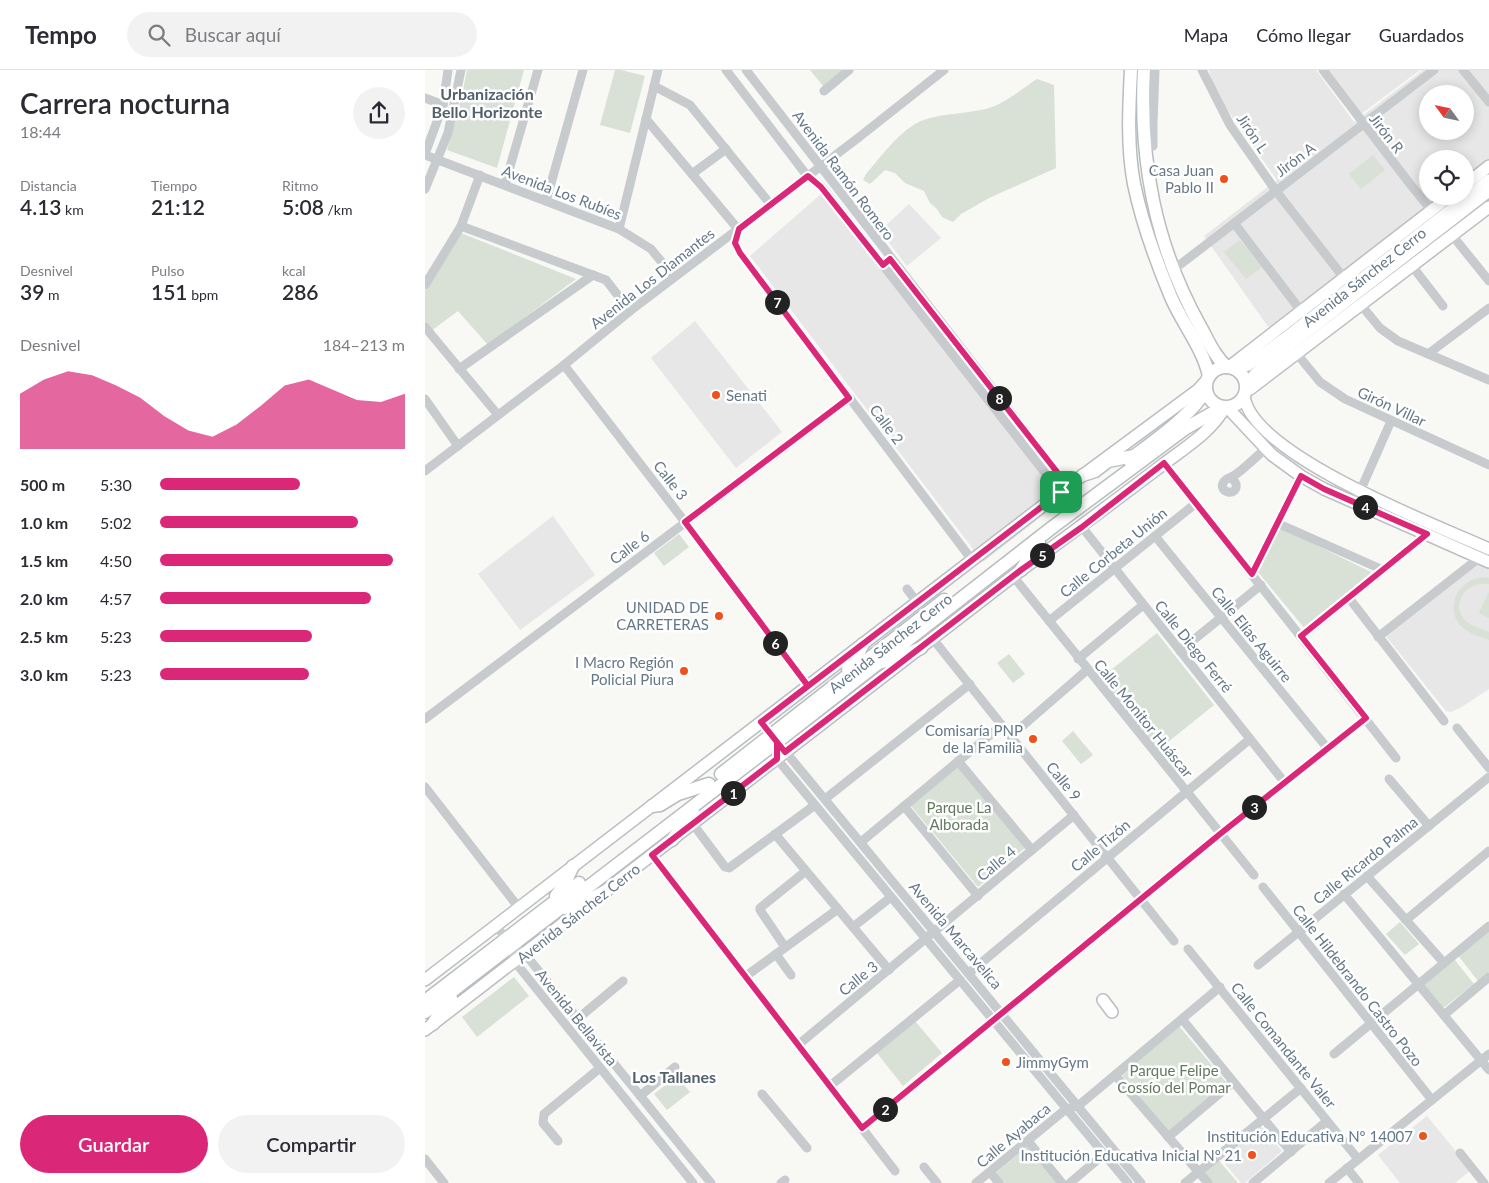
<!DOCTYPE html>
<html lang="es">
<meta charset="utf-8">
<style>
body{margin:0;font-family:Lato,sans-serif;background:#f2f2f3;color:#2b2b33;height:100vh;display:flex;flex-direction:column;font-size:19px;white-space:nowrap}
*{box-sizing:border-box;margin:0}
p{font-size:16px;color:#7c7c81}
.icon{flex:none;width:28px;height:28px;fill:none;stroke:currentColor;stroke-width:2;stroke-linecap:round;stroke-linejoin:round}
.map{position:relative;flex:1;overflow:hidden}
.sheet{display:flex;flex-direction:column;background:#fff;width:425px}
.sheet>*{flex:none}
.needle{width:32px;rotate:303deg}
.controls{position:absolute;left:994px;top:15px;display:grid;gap:10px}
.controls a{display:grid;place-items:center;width:55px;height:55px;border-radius:50%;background:#fff;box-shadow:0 2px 12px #0003;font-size:25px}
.pin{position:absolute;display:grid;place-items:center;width:42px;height:42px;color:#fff;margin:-21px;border-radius:10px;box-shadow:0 2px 8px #0006}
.km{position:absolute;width:25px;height:25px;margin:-12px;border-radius:50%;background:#222;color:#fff;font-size:14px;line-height:25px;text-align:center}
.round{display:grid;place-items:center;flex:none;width:52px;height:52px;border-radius:26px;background:#f2f2f3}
.summary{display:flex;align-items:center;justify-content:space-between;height:85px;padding:0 20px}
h1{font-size:28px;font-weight:600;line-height:38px}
.figures{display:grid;grid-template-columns:repeat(3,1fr);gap:8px;height:85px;padding:5px 20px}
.figures div{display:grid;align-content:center}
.figures b{font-size:21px;font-weight:600}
.figures small{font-size:14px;font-weight:400}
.figures p{font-size:14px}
.chart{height:140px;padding:10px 20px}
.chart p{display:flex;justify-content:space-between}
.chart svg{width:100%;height:90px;margin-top:5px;fill:#db2777;opacity:.7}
.primary-button{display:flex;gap:10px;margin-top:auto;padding:10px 20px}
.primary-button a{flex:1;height:58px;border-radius:30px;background:#db2777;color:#fff;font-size:20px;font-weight:600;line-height:58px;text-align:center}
.primary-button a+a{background:#f2f2f3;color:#2b2b33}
ul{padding:0 20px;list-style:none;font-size:16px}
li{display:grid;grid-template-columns:80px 60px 1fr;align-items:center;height:38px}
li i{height:12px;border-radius:6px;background:#db2777}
header{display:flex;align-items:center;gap:30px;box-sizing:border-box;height:70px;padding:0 25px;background:#fff;border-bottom:1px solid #e1e1e2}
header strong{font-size:24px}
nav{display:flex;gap:28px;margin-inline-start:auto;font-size:18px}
.search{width:350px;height:45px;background:#f2f2f3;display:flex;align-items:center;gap:12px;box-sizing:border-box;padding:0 18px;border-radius:28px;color:#7c7c81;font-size:19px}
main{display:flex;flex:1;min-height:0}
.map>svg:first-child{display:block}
</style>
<header>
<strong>Tempo</strong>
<div class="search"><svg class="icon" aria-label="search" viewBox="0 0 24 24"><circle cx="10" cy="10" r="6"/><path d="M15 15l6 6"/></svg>Buscar aquí</div>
<nav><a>Mapa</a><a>Cómo llegar</a><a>Guardados</a></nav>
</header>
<main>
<section class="sheet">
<div class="summary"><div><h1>Carrera nocturna</h1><p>18:44</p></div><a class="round"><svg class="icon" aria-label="share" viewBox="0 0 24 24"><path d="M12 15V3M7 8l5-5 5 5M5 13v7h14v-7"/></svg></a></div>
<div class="figures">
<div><p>Distancia</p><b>4.13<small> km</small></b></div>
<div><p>Tiempo</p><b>21:12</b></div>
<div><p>Ritmo</p><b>5:08<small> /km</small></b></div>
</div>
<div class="figures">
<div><p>Desnivel</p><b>39<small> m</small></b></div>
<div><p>Pulso</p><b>151<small> bpm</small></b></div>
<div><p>kcal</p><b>286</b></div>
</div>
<div class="chart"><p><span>Desnivel</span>184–213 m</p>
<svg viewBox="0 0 160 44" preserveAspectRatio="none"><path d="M0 44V17L10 10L20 6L30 8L40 13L50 19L60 28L70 35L80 38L90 32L100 23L110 13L120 10L130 15L140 20L150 21L160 17V44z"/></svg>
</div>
<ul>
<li><b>500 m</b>5:30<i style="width:57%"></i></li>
<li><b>1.0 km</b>5:02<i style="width:81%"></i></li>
<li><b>1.5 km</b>4:50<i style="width:95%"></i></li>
<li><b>2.0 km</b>4:57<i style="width:86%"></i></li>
<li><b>2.5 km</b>5:23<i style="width:62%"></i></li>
<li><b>3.0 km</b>5:23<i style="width:61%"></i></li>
</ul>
<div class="primary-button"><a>Guardar</a><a>Compartir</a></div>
</section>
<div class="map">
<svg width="1064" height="1113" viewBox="0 0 1064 1113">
<rect width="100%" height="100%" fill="#f8f8f5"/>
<!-- built -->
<g fill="#e6e7e6" fill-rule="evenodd">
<path d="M784,0H891L929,52L998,0H1064V92L1040,111V89H1002V126H1020L921,202L844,258L779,166L852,110L788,20ZM1002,24H1040V61H1002Z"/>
<polygon points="902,0 995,0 936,44"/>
<polygon points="396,124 640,428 558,492 325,186"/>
<polygon points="484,134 516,168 482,196 455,161"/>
<polygon points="270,251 357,362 311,398 226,288"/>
<polygon points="128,446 170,505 95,560 53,504"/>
<polygon points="1051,493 1064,499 1064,619 1035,638 1026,642 1021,641 960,565"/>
<polygon points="1002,1046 1046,1100 1030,1113 975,1113 953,1085"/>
<polygon points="835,1055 857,1081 820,1113 816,1113 796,1089"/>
</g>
<!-- green -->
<g fill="#d9e0d5">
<polygon points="42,0 99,0 72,98 22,80 38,20"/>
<polygon points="190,0 196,0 220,6 205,63 175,55"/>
<polygon points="385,0 420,0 399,17"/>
<path d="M612,9L629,15L631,98L564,128L536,144L528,152L517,147L512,139L505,133L499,121L480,113L470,103L460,100L445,114L438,110L441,104C455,88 473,63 492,53C513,42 544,45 567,37C579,33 600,17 612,9Z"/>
<polygon points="948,85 960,100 936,119 924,104"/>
<polygon points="36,163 151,209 63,275 33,241 6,261 0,254 0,221"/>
<polygon points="815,170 837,197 821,209 799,182"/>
<polygon points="854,457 946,502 947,505 881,560 832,501"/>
<polygon points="254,464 264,477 239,496 229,483"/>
<path d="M1058,507L1064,508V514C1039,511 1024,536 1042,552C1048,557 1057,559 1064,562V570C1055,566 1042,563 1036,556C1019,537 1034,509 1058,507Z"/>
<polygon points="1064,522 1064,548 1054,543"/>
<polygon points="732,563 789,635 733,680 676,608"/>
<polygon points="584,584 600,604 588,613 572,593"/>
<polygon points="648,661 668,685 656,694 637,671"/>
<polygon points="533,697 600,778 553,817 486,736"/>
<polygon points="975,852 994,874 980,885 961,864"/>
<polygon points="1064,858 1064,902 1053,911 1032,884"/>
<polygon points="1029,889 1049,914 1017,939 998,915"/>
<polygon points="89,907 104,926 52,967 37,947"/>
<polygon points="490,951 517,983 478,1016 452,983"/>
<polygon points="754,956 801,1012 743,1061 697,1005"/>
<polygon points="252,1006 265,1022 242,1040 229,1024"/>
<polygon points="603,1076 635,1113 579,1113 571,1103"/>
<polygon points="791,1087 813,1113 783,1113 774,1102"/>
</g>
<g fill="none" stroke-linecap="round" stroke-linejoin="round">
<defs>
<g id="major">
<polyline points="1040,115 1064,96"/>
<polyline points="804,297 1025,126"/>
<polyline points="811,299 823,295 859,269 1064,110"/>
<polyline points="821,316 830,304 847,289 1064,121"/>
<polyline points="825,319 1064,137"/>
<path d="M819,325C824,384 1013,456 1064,479"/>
<polyline points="802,337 847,385 876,406 899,419 1064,492"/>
<polyline points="0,910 658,405 773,320 782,310"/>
<polyline points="678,930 687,942"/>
<path d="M0,960L596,500C642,467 687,433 732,399C756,380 785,364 800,337"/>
</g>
<g id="highway">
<path d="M706,0C704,38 702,77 709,114C717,153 731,191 746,227C757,253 778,278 784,306"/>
<path d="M719,0C714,91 730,175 775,256C783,270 789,286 802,297"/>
<circle cx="801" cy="317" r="20"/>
<path d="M704,390C726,373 770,343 781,319"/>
<polyline points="658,405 670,401 683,391 709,386"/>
<polyline points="596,500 614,473"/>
<polyline points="457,592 474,588 496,578"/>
<polyline points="423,599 430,590 438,574"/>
<polyline points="296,704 519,530"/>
<polyline points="227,736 235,735 253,724 284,714"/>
<polyline points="247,770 268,742"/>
<polyline points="131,826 139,815 148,796"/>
<polyline points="140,838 155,834 181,821"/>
<polyline points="0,931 154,813"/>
<polyline points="0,942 352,672 629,456 761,358 798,337"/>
<polyline points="8,954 21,932 26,928"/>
</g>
</defs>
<!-- major casing -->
<use href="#major" stroke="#babec2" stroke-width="14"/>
<!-- highway casing -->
<use href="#highway" stroke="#b9bdc0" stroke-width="15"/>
<!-- minor -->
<g stroke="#c7cbce" stroke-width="9">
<polyline points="301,0 383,107 397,117 635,422"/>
<polyline points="321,0 643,416"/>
<polyline points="777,0 805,55 851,121 919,208"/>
<polyline points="898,0 985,114 1007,141"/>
<polyline points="1038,0 1064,32"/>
<polyline points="229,16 265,35 346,135"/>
<polyline points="399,21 424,0"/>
<polyline points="0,28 18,35"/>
<polyline points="221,49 313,159 310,173 315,183 547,490"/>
<polyline points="728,76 728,52 730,0"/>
<polyline points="0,84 18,35 23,0"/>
<polyline points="0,85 194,159 226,179 249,207"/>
<polyline points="267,104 301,79"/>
<polyline points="80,114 113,0"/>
<polyline points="0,119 23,63 36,0"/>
<polyline points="121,131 158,0"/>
<polyline points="809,153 876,241"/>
<polyline points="36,156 181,210 205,241"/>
<polyline points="194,159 233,0"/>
<polyline points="1027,165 1064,211"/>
<polyline points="987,196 1018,236"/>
<polyline points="748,200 1009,0"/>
<polyline points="0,215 36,156 55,105"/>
<polyline points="936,235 955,258 973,271 1064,310"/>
<polyline points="0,257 73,345"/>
<polyline points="872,284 895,312 920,329 1064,395"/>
<polyline points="1003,284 1064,238"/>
<polyline points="139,295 260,452 383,616"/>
<polyline points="34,299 168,205"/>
<polyline points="0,329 33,376"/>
<polyline points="739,393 971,688"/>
<polyline points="0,401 139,295 205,241 433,68 519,0"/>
<path d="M805,408C815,412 812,424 803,422C799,421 796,417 798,413C799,409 807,407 810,405C821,397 830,388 840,379"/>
<polyline points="933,426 966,351"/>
<polyline points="852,453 958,500"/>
<polyline points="657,457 860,713"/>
<polyline points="730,466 903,679"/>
<polyline points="827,504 876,406"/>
<polyline points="588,506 829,805"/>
<polyline points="482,519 492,532"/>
<polyline points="924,528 1019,651"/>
<polyline points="624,551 770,434"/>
<polyline points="876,567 1002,464"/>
<polyline points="953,567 1054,488"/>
<polyline points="508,569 749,871"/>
<polyline points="755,581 836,515"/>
<polyline points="653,589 718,535"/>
<polyline points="0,649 425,328"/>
<polyline points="336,652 716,1113"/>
<polyline points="1032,658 1064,698"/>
<polyline points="586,666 662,600"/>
<polyline points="352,682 352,689 703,1113"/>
<polyline points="533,691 607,780"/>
<polyline points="964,709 1004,756"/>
<polyline points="0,717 94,838"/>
<polyline points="400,729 545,614"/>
<polyline points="479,736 553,826"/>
<polyline points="268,754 300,797 304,798 390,735"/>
<polyline points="350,764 464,900"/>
<polyline points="436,772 577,655"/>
<polyline points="227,785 470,1101"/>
<polyline points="942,806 1019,893"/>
<polyline points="838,817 1007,1030"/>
<polyline points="919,824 1064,1000"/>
<polyline points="981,850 1064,781"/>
<polyline points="71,856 87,876 100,884 286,1113"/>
<polyline points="428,857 466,827"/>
<polyline points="360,877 335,840 335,838 381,801"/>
<polyline points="763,879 933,1089"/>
<polyline points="351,884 366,905"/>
<polyline points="89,886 90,892 268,1113"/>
<polyline points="833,895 1064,707"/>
<polyline points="544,903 825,669"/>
<polyline points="321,906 413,839"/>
<polyline points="1019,945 1064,907"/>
<polyline points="156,946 198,911"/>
<polyline points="757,949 866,1082"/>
<polyline points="373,975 649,745"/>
<polyline points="909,984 1064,856"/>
<polyline points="690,1005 783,1113"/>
<polyline points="405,1016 535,910"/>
<polyline points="337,1024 382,1078"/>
<polyline points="215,1026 250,997"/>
<polyline points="437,1058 795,764 941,648"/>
<polyline points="743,1067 808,1012"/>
<polyline points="133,1071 118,1053 119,1044 175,998"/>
<polyline points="603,1071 637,1113"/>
<polyline points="1035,1083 1059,1113"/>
<polyline points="0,1089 19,1113"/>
<polyline points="499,1097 512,1113"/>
<polyline points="922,1098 934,1113"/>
<polyline points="565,1102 574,1113"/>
<polyline points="356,1113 360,1110"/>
<polyline points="551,1113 641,1039 653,1036 795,917"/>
<polyline points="645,1113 679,1084"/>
<polyline points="760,1113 876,1018"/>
<polyline points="828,1113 902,1051"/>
<polyline points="904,1113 1064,984"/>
</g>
<!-- major -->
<use href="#major" stroke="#fff" stroke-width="11"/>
<!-- highway -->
<use href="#highway" stroke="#fff" stroke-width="12"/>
</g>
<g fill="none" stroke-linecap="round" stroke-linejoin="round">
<defs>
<polyline id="route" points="636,422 336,652 352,672 352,689 227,785 437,1058 795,764 941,648 876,566 1002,464 899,419 876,406 827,504 739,393 657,457 596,500 360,682 336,652 383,616 260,452 424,328 315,183 310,173 314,159 383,106 396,117 458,195 465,189 643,416 636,422"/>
</defs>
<!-- route casing -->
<use href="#route" stroke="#fff" stroke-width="10"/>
<!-- route -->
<use href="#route" stroke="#db2777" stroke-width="6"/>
</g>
<!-- markers -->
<g fill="#ef511d" stroke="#fff" stroke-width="2">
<circle cx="799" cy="109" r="5"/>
<circle cx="291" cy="325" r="5"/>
<circle cx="294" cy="546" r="5"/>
<circle cx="259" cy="601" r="5"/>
<circle cx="608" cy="669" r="5"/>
<circle cx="581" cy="992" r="5"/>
<circle cx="998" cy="1066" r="5"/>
<circle cx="827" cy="1085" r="5"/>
</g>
<g text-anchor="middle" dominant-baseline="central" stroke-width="5" stroke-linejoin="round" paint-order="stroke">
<!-- street labels -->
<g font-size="15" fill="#657888" stroke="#fff">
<text transform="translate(828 63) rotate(56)">Jirón L</text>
<text transform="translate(962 63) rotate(52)">Jirón R</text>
<text transform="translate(870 89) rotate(-37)">Jirón A</text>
<text transform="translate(419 105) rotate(53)">Avenida Ramón Romero</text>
<text transform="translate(137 122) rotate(21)">Avenida Los Rubíes</text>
<text transform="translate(939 207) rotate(-38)">Avenida Sánchez Cerro</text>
<text transform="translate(227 208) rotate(-38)">Avenida Los Diamantes</text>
<text transform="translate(967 336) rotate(25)">Girón Villar</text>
<text transform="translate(462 354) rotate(53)">Calle 2</text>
<text transform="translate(246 410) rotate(52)">Calle 3</text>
<text transform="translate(204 477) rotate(-37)">Calle 6</text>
<text transform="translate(688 482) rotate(-39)">Calle Corbeta Unión</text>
<text transform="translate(827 564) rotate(51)">Calle Elías Aguirre</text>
<text transform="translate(465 573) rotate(-38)">Avenida Sánchez Cerro</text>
<text transform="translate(769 576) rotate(51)">Calle Diego Ferré</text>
<text transform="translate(719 648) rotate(51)">Calle Monitor Huáscar</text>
<text transform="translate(639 711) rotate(51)">Calle 9</text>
<text transform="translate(675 775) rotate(-40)">Calle Tizón</text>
<text transform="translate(940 790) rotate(-39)">Calle Ricardo Palma</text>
<text transform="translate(571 793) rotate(-40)">Calle 4</text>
<text transform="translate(153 843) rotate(-38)">Avenida Sánchez Cerro</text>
<text transform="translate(531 865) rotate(50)">Avenida Marcavelica</text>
<text transform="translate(433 908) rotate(-39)">Calle 3</text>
<text transform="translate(933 915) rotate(52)">Calle Hildebrando Castro Pozo</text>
<text transform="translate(152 947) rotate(51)">Avenida Bellavista</text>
<text transform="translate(859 975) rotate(51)">Calle Comandante Valer</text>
<text transform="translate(588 1065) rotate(-40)">Calle Ayabaca</text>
</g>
<!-- poi labels -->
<g font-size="15" fill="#657888" stroke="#fff" text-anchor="end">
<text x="789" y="100">Casa Juan<tspan x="789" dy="17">Pablo II</tspan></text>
<text x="301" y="325" text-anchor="start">Senati</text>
<text x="284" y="537">UNIDAD DE<tspan x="284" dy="17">CARRETERAS</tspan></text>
<text x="249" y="592">I Macro Región<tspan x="249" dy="17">Policial Piura</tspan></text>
<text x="598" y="660">Comisaría PNP<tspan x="598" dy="17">de la Familia</tspan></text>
<text x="591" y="992" text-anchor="start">JimmyGym</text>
<text x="988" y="1066">Institución Educativa Nº 14007</text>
<text x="817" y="1085">Institución Educativa Inicial Nº 21</text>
</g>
<!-- park labels -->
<g font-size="15" fill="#657960" stroke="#fff">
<text x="534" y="737">Parque La<tspan x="534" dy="17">Alborada</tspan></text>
<text x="749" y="1000">Parque Felipe<tspan x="749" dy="17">Cossío del Pomar</tspan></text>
</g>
<!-- neighbourhood labels -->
<g font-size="16" font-weight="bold" fill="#53616c" stroke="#fff">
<text x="62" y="23">Urbanización<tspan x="62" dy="18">Bello Horizonte</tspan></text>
<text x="249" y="1006">Los Tallanes</text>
</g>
</g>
</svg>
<div class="controls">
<a><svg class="needle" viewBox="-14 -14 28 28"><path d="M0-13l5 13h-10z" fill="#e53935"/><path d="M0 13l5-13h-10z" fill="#7c7c81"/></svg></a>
<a><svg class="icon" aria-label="locate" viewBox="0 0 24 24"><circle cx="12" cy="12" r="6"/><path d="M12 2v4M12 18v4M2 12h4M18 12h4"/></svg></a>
</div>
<div class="pin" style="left:636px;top:422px;background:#1e9e55"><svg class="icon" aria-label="arrive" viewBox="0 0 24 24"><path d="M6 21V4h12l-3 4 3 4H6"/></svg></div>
<b class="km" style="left:308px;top:723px">1</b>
<b class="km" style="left:460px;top:1039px">2</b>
<b class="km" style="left:829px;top:737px">3</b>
<b class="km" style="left:940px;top:437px">4</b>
<b class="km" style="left:617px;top:485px">5</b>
<b class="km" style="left:350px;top:573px">6</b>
<b class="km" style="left:352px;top:232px">7</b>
<b class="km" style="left:574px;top:328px">8</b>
</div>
</main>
